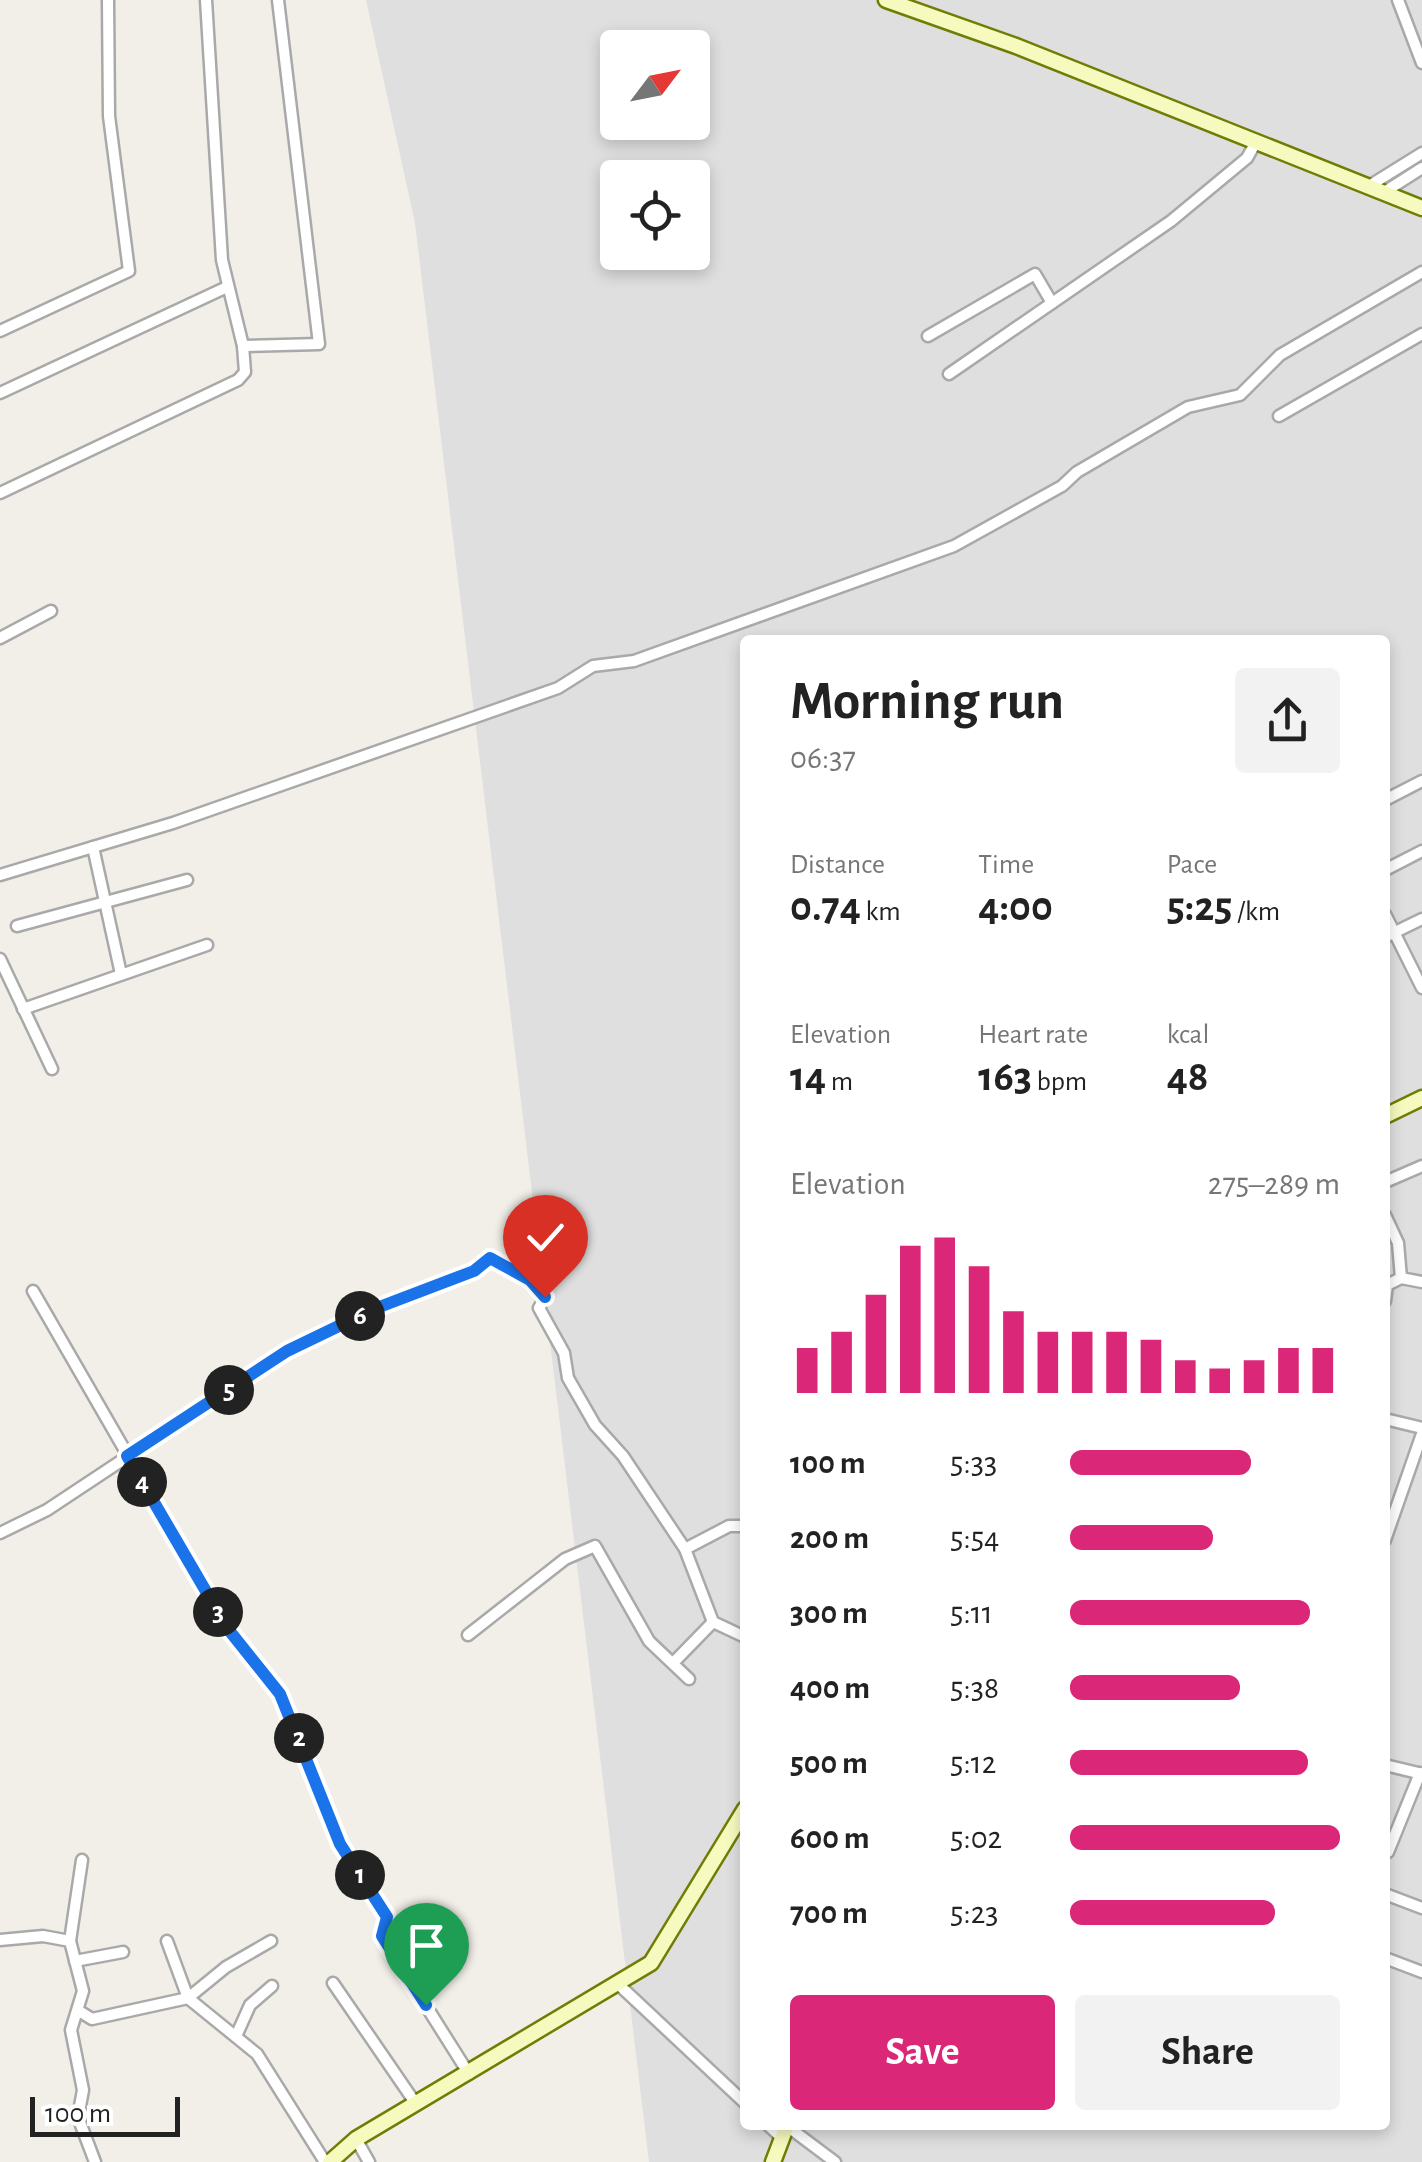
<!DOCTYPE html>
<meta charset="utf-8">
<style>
body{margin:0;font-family:"Alegreya Sans",sans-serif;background:#f2f2f2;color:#222;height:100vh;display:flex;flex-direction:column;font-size:38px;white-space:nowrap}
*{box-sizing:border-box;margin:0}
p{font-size:32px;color:#767676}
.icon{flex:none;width:55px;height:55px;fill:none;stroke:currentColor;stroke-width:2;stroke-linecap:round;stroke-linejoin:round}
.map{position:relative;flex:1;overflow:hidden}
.drawer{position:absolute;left:740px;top:635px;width:650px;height:1495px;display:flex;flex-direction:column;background:#fff;border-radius:10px;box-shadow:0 5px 15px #0003}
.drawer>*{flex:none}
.needle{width:65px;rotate:58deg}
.buttons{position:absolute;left:600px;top:30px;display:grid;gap:20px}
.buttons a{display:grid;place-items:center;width:110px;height:110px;border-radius:10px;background:#fff;box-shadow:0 5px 15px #0003;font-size:50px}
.scale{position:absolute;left:30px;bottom:25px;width:150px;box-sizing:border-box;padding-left:10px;border:5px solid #222;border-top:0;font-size:28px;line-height:35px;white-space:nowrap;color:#222;-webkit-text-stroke:8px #fff;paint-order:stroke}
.pin{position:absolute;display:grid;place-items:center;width:85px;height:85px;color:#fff;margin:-102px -42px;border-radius:50% 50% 50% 0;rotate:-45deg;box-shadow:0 0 10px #0007}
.pin .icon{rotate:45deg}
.km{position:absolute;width:50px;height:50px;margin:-25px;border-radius:50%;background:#222;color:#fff;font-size:28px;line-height:50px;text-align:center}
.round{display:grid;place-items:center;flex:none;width:105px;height:105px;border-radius:10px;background:#f2f2f2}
.head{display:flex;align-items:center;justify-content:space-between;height:170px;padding:0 50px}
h1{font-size:55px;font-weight:600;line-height:75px}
.figures{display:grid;grid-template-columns:repeat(3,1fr);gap:15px;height:170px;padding:10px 50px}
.figures div{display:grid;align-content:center}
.figures b{font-size:42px;font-weight:600}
.figures small{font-size:28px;font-weight:400}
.figures p{font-size:28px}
.chart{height:280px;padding:20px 50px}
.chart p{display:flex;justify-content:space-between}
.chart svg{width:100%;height:180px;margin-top:10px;stroke:#db2777;stroke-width:6}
.button{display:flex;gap:20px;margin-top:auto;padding:20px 50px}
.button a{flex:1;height:115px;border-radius:10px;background:#db2777;color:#fff;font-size:40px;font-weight:600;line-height:115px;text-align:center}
.button a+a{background:#f2f2f2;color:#222}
ul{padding:0 50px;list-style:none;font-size:32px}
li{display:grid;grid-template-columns:160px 120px 1fr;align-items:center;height:75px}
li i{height:25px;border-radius:12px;background:#db2777}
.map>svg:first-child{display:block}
</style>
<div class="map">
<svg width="1422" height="2162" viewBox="0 0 1422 2162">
<rect width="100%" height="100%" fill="#f2efe9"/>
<!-- residential -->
<path fill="#e0dfdf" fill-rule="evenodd" d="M366,0H1422V2162H649L415,223ZM618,48H692V122H618ZM618,178H692V252H618ZM745,640H1385V2125H745Z"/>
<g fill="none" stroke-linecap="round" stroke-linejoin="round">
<defs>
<g id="street">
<polyline points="1398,0 1422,63"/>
<polyline points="1369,186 1422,153"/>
<polyline points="1386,191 1422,168"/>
<polyline points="0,331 129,271 109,116 108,0"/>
<polyline points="928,336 1035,274 1052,303"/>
<polyline points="243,346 319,344 278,0"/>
<polyline points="949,374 1171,221 1247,158 1256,142"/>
<polyline points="0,393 227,287"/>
<polyline points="1279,416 1422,334"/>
<polyline points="0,493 238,380 245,372 243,346 222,260 206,0"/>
<polyline points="0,638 51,611"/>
<polyline points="1385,800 1422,781"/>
<polyline points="93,847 121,974"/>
<polyline points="1385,870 1422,851"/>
<polyline points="0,875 173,823 558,688 593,666 634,661 954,546 1062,486 1077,472 1188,407 1240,395 1280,355 1422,272"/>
<polyline points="1385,914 1422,988"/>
<polyline points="17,926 187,880"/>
<polyline points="1385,937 1422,919"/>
<polyline points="0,959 52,1069"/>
<polyline points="23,1009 207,945"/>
<polyline points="1385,1182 1422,1166"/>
<polyline points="1385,1215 1398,1243 1401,1278"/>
<polyline points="33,1291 228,1629 280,1694 341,1844 387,1917 382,1936 469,2074"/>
<polyline points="1385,1301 1387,1285 1401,1278 1422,1282"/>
<polyline points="1385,1419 1422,1428"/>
<polyline points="0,1533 47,1510 287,1351 374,1309 474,1271 490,1258 530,1280 545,1297 539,1308 564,1353 568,1378 595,1425 623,1456 685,1549 713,1622 745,1637"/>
<polyline points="1385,1540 1422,1434"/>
<polyline points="685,1549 729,1526 745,1526"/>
<polyline points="468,1635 565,1559 595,1546 649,1641 689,1679"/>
<polyline points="675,1661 713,1622"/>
<polyline points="1385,1765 1422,1774"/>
<polyline points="1388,1852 1420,1773"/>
<polyline points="82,1860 70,1941 83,1991 71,2030 83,2090 78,2117 95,2162"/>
<polyline points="1385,1894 1422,1908"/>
<polyline points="0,1940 43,1936 70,1941"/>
<polyline points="167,1941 188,1998 226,1967 271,1941"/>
<polyline points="1385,1958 1422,1972"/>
<polyline points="75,1961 123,1952"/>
<polyline points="333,1983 416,2104"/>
<polyline points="618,1984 745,2103"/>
<polyline points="79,2011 92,2019 188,1998 257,2054 325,2162"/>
<polyline points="237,2034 250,2005 272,1986"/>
<polyline points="768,2125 782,2138"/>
<polyline points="787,2126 835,2162"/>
<polyline points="356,2139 369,2162"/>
</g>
<g id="secondary">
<polyline points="886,0 1016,46 1422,208"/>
<polyline points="1385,1116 1422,1098"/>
<polyline points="330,2162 356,2139 651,1963 745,1809"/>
<polyline points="773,2162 787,2125"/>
</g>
</defs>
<!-- street casing -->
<use href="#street" stroke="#a9a9a9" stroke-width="15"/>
<!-- secondary casing -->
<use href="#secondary" stroke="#707d05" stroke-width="19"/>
<!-- street -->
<use href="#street" stroke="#fff" stroke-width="10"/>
<!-- secondary -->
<use href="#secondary" stroke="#f7fabf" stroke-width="14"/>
</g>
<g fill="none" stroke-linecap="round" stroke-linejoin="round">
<defs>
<polyline id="route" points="426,2005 382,1936 387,1917 340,1844 280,1694 228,1629 127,1456 287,1351 374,1309 474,1271 490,1258 530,1280 545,1297"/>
</defs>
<!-- route casing -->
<use href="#route" stroke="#fff" stroke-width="20"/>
<!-- route -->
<use href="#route" stroke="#1a73e8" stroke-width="12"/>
</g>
</svg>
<div class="buttons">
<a><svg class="needle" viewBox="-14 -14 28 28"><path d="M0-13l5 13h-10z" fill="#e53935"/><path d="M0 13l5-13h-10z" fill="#767676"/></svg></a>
<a><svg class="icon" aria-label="locate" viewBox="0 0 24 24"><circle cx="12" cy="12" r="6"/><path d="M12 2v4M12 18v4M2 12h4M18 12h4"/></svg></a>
</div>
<div class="scale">100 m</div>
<div class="pin" style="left:426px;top:2005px;background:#1e9e55"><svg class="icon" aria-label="arrive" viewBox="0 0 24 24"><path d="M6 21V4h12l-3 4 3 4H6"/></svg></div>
<div class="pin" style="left:545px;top:1297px;background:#d93025"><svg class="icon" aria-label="check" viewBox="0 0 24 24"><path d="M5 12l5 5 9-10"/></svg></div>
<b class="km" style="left:360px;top:1875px">1</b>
<b class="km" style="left:299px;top:1738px">2</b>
<b class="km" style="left:218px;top:1612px">3</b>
<b class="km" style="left:142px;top:1482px">4</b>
<b class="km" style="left:229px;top:1390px">5</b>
<b class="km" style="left:360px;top:1316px">6</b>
<section class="drawer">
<div class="head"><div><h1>Morning run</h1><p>06:37</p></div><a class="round"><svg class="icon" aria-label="share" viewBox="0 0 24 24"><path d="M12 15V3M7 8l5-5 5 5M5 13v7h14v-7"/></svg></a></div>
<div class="figures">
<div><p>Distance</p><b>0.74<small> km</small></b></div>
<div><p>Time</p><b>4:00</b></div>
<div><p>Pace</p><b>5:25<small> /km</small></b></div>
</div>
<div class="figures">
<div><p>Elevation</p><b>14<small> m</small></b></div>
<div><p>Heart rate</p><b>163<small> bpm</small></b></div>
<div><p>kcal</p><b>48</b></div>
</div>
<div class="chart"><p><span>Elevation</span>275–289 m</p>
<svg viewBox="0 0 160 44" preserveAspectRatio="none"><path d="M5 44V33M15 44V29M25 44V20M35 44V8M45 44V6M55 44V13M65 44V24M75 44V29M85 44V29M95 44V29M105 44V31M115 44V36M125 44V38M135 44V36M145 44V33M155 44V33"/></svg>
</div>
<ul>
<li><b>100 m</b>5:33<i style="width:67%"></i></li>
<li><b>200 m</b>5:54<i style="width:53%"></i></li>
<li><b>300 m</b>5:11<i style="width:89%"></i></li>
<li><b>400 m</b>5:38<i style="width:63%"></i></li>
<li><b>500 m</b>5:12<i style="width:88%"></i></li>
<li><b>600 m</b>5:02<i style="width:100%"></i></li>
<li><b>700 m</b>5:23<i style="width:76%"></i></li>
</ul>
<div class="button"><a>Save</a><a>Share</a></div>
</section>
</div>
